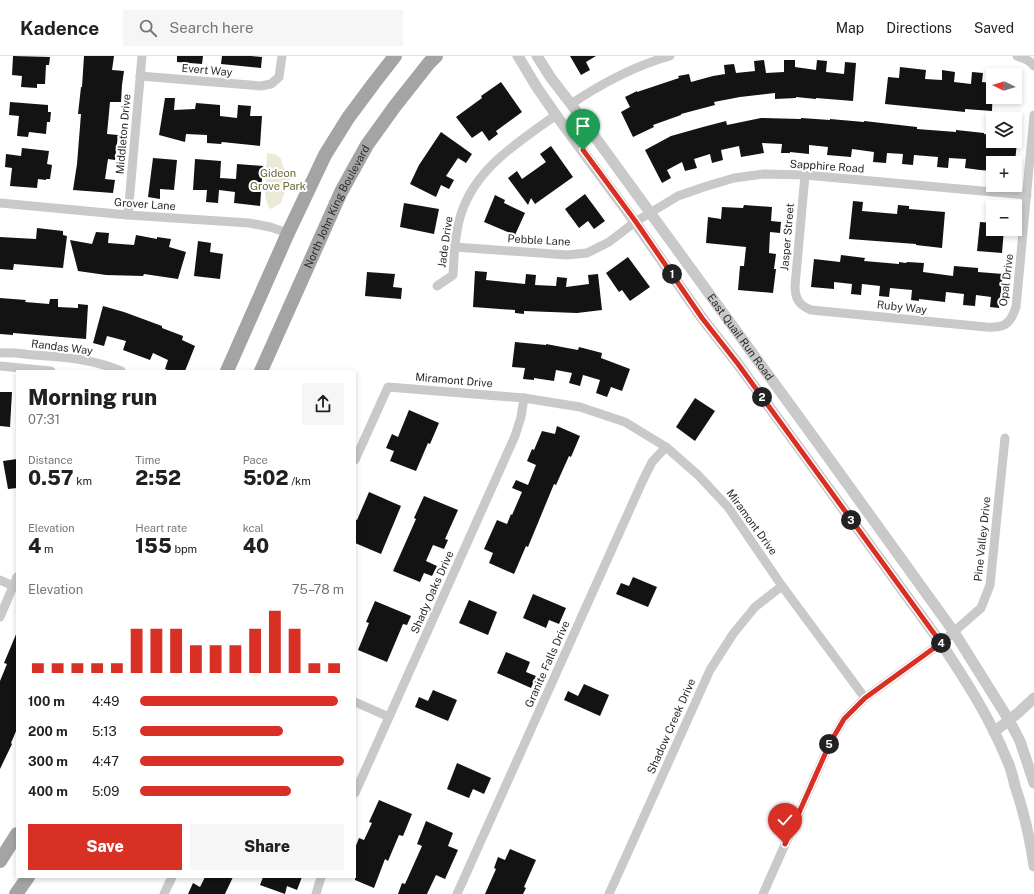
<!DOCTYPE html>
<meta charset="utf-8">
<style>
body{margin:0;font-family:"Public Sans",sans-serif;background:#f6f6f6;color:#202124;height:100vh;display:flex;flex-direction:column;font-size:15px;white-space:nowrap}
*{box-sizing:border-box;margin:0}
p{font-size:13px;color:#757577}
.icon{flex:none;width:22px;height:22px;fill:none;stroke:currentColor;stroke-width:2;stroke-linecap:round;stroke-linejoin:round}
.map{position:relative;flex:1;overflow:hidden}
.sheet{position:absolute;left:16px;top:314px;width:340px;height:508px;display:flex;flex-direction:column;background:#fff;border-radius:0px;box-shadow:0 2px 6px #0003}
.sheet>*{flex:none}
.needle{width:26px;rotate:275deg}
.tools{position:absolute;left:986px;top:12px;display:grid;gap:8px}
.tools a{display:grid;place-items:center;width:36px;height:36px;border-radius:0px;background:#fff;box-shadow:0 2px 6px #0003;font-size:20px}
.pin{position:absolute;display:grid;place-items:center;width:34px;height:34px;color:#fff;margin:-41px -17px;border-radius:50% 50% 50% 0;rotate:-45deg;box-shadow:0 0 4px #0007}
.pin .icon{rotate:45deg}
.km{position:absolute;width:20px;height:20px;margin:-10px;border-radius:50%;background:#222;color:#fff;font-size:11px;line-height:20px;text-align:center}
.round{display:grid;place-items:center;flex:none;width:42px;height:42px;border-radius:0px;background:#f6f6f6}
.summary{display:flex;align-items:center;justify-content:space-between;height:68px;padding:0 12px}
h1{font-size:22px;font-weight:800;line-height:30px}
.figures{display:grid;grid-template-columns:repeat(3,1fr);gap:6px;height:68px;padding:4px 12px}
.figures div{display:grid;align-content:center}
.figures b{font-size:20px;font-weight:800}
.figures small{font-size:11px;font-weight:400}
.figures p{font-size:11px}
.chart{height:112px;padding:8px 12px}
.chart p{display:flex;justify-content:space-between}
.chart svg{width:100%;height:72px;margin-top:4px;stroke:#d93025;stroke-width:6}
.button{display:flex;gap:8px;margin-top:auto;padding:8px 12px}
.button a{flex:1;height:46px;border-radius:0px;background:#d93025;color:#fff;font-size:16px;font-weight:800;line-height:46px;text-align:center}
.button a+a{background:#f6f6f6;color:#202124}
ul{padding:0 12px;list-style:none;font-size:13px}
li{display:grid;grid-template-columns:64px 48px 1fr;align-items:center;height:30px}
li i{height:10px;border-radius:5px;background:#d93025}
header{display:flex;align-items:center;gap:24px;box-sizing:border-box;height:56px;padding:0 20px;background:#fff;border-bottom:1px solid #e0e0e0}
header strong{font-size:19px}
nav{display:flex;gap:22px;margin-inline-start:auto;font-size:14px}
.search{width:280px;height:36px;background:#f6f6f6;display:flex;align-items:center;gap:10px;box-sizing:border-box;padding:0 14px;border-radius:0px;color:#757577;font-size:15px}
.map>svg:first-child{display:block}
</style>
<header>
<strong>Kadence</strong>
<div class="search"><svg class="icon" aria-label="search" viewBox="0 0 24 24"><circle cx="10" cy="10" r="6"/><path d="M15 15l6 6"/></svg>Search here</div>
<nav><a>Map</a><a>Directions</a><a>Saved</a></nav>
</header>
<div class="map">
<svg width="1034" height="838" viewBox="0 0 1034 838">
<rect width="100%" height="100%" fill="#fff"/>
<!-- green -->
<path fill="#ebead8" d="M267,97C271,98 275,98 278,100C284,104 281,112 287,115C289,116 291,116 294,117L287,129L281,147L271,153C267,150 266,144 265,138Z"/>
<!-- building -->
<g fill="#131313">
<polygon points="13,0 50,1 49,9 46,9 45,28 37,28 37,32 21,31 22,20 12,19"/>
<polygon points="84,0 114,0 112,14 124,15 122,29 121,46 110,46 107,78 118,79 115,104 108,103 105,123 115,124 113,137 73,134 77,108 81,58 78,58 81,31 82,31"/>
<polygon points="177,0 203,0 202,8 177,6"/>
<polygon points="222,0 251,0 262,1 261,12 221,8"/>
<polygon points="570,0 596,0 586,6 590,14 581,19"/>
<polygon points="764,4 766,17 784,16 784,4 795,4 795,11 816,14 817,4 827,5 826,16 844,18 845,6 856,7 853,45 816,42 816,43 796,41 796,42 775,43 775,37 740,41 714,46 715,49 681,58 681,59 653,69 654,71 633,81 621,56 630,51 625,41 637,35 637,36 679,22 678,20 689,18 691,26 713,20 725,18 724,9 734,8 736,17 755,15 754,5"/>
<polygon points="900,11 926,14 925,23 942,24 942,14 955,16 954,26 971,28 972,16 983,17 982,26 993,27 992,55 965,53 965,56 885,48 888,21 899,22"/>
<polygon points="501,26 522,56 496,75 498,78 489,85 482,75 472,82 456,61 482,42 481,40"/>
<polygon points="165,42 175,42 174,54 195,53 196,47 220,49 220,60 237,62 238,49 251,50 250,60 262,60 260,90 222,86 221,88 207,87 207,79 186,78 185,86 159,79"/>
<polygon points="10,46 48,49 48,56 51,56 50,66 47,66 46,78 29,76 28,81 17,80 19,60 9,59"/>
<polygon points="761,62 801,63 801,62 830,64 830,63 864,66 864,65 917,71 917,73 956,76 956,74 984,77 984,78 993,79 993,85 1017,85 1015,107 993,107 993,115 980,114 965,112 966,103 949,102 948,112 937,111 938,101 914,99 913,109 902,108 903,98 887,97 886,107 873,106 874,96 852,93 851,101 827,99 828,91 809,89 809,98 790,96 790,97 781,97 782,88 762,87 764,97 741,101 739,90 721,94 723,104 712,107 710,98 694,103 697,112 685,115 682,106 667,114 671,122 662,127 645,94 671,80 703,71 726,65 727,69"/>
<polygon points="441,76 472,98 466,107 458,102 446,120 454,124 449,133 441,129 436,141 410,128 419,109"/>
<polygon points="551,90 573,121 535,148 531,142 528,149 508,122 517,115 522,123 546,106 540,98"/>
<polygon points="22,92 49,95 47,108 52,109 50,123 46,123 46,124 38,123 37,132 10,130 12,112 5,111 6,98 21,100"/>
<polygon points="153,102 177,104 174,134 160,133 160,143 148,141"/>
<polygon points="195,103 221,105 220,122 236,123 237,108 263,110 260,150 234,147 235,136 219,134 218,147 206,146 207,134 193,134"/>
<polygon points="585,138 605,165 594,173 588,165 579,172 565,153"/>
<polygon points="495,139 505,144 504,147 525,157 515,179 484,166"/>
<polygon points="853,145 863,146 862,155 897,158 898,149 909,150 909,153 945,156 942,192 916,189 916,188 849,183"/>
<polygon points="404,147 439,153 434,178 400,171"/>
<polygon points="744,149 772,151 771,165 781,166 780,177 770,176 769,197 776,198 774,213 776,213 773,237 738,234 740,210 744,210 746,191 706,187 708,161 721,163 722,151 743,152"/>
<polygon points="980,166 993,167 993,173 1004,173 1002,197 977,195"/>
<polygon points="37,172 63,175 63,179 67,180 63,212 14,208 13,214 0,213 0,181 36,183"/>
<polygon points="96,176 109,177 108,187 134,189 136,179 157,183 157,181 171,183 169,191 186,196 178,223 144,218 143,220 106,219 78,215 70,184 92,188"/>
<polygon points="198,185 211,187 210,196 223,198 220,223 194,220"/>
<polygon points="841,199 865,202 864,205 899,208 899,206 906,207 907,206 924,207 923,216 953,220 954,210 978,212 978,216 1003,218 999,252 990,251 991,241 976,239 975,250 963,249 964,238 946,236 945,246 919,243 919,245 911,244 912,234 890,232 889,241 879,240 880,230 862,228 861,239 851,238 852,228 834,226 834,233 811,231 814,203 840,206"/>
<polygon points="628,201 650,231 630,245 622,234 619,236 606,217"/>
<polygon points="475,215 487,216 486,224 525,228 526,218 536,219 535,229 556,230 557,221 567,222 566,231 589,228 588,219 598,218 602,254 577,257 524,255 524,258 515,257 515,254 473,251"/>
<polygon points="367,216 395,218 393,231 402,232 401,243 365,240"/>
<polygon points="0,242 26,244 25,246 49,248 50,243 58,243 58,251 78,252 78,248 88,249 86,283 13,277 13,279 0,278"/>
<polygon points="103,250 124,256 162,270 162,272 183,280 182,284 195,290 185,315 170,315 165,313 168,304 153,297 150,304 123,294 126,285 107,280 104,290 93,287"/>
<polygon points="515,286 546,289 546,288 578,294 579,291 602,297 601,302 630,313 622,335 611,331 607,341 596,337 600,324 583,319 580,330 569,327 572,317 556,314 554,325 534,322 534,324 523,323 525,312 512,311"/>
<polygon points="0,336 12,336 10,371 0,370"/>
<polygon points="695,342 715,355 695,385 676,371"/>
<polygon points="409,354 439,367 430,388 428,387 416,415 390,405 394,395 386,392 392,378 398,381"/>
<polygon points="557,370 580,380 571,401 569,400 556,429 554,428 528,491 526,490 514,518 489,507 493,497 484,493 497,464 507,468 511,458 512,459 522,436 512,432 516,424 528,429 536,409 527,405 532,393 534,394 542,375 555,378"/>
<polygon points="17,403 17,432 8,433 3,405"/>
<polygon points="369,436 401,450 381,498 355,487 355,463 357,464"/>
<polygon points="424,440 458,454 445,483 448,484 444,493 433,489 426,505 437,510 432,520 424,517 420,526 393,515 416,463 414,462"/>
<polygon points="633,521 657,531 648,551 616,538 621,527 629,530"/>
<polygon points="533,538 566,552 559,568 549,564 546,572 523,562"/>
<polygon points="469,544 497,556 488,579 459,567"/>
<polygon points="375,545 411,560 407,569 403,568 387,606 358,594 369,567 366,566"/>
<polygon points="17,576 17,673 11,687 12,688 0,713 0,625 7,608 4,607"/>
<polygon points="506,596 530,606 526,616 536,620 531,632 497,617"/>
<polygon points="584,628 609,639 600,660 564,644 568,635 578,640"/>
<polygon points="433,634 457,644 448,665 415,651 419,641 428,645"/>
<polygon points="457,707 491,722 484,738 473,733 469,742 447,733"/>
<polygon points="379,744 412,758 403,780 399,779 388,805 385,803 374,832 355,824 355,792 359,782 364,784 372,767 369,766"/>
<polygon points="426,765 453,777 448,790 458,794 445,823 436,819 427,838 398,838 402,827 405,828 422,790 417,788"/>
<polygon points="510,793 536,804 524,831 526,832 523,838 485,838 496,813 494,812 498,801 505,804"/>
<polygon points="205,821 233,821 225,838 188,838 193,827 200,831"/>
<polygon points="263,821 302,821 297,834 287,830 285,838 260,829"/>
</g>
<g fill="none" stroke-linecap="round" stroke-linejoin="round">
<!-- minor -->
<g stroke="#c9c9c9" stroke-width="9">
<path d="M1017,0C1024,2 1030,4 1034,10"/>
<polyline points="140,20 261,30 271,28 279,21 282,0"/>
<path d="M571,48C601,28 634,10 670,0"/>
<path d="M805,119L795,230C795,243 799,249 811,254L986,271C1004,272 1010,269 1016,251L1034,59"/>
<polyline points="0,147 128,159 249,167 270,171 288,177"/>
<polyline points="128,159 142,0"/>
<polyline points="455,191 567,199 587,197 609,186 635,166 678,140 704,131 734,122 764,118 805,119 1027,139"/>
<path d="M437,230L453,219C454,199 455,178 461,158C476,111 519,86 556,59"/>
<path d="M0,297C11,296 23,298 34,299C64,301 93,303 121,315"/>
<polyline points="0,310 51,315"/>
<polyline points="355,404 388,331 524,342 580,351 625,366 666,391 698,419 728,451 782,530 865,642"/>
<polyline points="0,524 13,530"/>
<polyline points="0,561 17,521"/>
<polyline points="355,646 389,661"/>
<polyline points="355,737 515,380 521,361 524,342"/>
<polyline points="164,838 172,821"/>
<polyline points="316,838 321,821"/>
<polyline points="457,838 643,424 652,406 666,391"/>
<polyline points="609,838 710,614 733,578 755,551 782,530"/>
<polyline points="763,838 830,687 844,663 865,642 941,587 981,552 990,529 1005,382"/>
</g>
<!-- tertiary -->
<g stroke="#c9c9c9" stroke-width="11">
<path d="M518,0L536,30L556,59L635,166L702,262L738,308L941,587C966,625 990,662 1007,704C1011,712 1013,721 1015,730C1024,756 1030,783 1034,810"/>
<path id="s1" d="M537,0L551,22L571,48L820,390L954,576L1009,664L1020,685L1034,727"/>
<polyline points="994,676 1019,656 1034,642"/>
</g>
<!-- primary -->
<g stroke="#a4a4a4" stroke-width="14">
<polyline points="227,315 288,177 325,99 348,62 374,27 395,0"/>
<path id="s2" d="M261,315L341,136L367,89L395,50L429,7L436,0"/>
<polyline points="0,805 17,778"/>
<polyline points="16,838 28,821"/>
</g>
</g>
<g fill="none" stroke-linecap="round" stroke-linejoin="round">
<defs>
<polyline id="route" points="583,94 636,166 702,262 738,308 941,587 865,642 844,663 830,687 785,788"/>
</defs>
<!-- route casing -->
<use href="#route" stroke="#fff" stroke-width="8"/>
<!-- route -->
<use href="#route" stroke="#d93025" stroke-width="5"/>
</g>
<g text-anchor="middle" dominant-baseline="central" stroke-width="4" stroke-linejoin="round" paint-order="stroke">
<!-- street labels -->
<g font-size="11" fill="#2c2c2c" stroke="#fff">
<text transform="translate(207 14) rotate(5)">Evert Way</text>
<text transform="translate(123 78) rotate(-85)">Middleton Drive</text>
<text transform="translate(827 110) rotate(4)">Sapphire Road</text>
<text transform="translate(145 148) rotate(4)">Grover Lane</text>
<text stroke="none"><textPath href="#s2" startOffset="181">North John King Boulevard</textPath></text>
<text transform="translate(787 181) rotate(-85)">Jasper Street</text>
<text transform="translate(539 184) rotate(3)">Pebble Lane</text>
<text transform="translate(445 186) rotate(-82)">Jade Drive</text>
<text transform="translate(1006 224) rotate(-83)">Opal Drive</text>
<text transform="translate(902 251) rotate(6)">Ruby Way</text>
<text stroke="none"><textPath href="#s1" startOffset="347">East Quail Run Road</textPath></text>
<text transform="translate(62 291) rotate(7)">Randas Way</text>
<text transform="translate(454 324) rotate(5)">Miramont Drive</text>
<text transform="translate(752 466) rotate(54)">Miramont Drive</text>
<text transform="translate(982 483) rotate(-84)">Pine Valley Drive</text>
<text transform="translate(432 536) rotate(-66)">Shady Oaks Drive</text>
<text transform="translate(547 608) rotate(-66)">Granite Falls Drive</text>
<text transform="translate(671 670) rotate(-66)">Shadow Creek Drive</text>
</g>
<!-- park labels -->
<g font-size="11" fill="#6a6a37" stroke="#fff">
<text x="278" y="117">Gideon<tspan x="278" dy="13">Grove Park</tspan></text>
</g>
</g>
</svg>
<div class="tools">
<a><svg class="needle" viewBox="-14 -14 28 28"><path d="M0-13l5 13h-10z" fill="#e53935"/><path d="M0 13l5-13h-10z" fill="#757577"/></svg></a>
<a><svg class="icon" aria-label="layers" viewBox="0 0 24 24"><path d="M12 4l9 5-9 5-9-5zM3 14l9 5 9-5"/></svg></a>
<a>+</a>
<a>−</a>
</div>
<div class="pin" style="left:583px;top:94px;background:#1e9e55"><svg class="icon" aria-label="arrive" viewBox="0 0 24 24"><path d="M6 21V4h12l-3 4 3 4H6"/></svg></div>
<div class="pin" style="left:785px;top:788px;background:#d93025"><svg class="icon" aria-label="check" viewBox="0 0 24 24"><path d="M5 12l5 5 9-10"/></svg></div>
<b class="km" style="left:672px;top:218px">1</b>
<b class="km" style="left:762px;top:341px">2</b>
<b class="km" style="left:851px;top:464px">3</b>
<b class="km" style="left:941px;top:587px">4</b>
<b class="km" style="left:829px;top:688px">5</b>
<section class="sheet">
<div class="summary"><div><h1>Morning run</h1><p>07:31</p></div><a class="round"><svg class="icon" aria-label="share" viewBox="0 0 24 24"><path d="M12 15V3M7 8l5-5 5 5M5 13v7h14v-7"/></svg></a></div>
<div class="figures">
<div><p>Distance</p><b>0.57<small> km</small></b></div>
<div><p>Time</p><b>2:52</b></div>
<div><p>Pace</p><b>5:02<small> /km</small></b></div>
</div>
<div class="figures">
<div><p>Elevation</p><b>4<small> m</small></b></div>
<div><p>Heart rate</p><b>155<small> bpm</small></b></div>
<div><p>kcal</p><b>40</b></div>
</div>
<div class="chart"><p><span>Elevation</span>75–78 m</p>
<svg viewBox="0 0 160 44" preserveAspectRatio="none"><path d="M5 44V38M15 44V38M25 44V38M35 44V38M45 44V38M55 44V17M65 44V17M75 44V17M85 44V27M95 44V27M105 44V27M115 44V17M125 44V6M135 44V17M145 44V38M155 44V38"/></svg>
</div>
<ul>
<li><b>100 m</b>4:49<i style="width:97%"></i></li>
<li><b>200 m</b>5:13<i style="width:70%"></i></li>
<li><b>300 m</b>4:47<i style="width:100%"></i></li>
<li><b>400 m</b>5:09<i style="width:74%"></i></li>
</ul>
<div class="button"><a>Save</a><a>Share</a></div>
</section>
</div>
